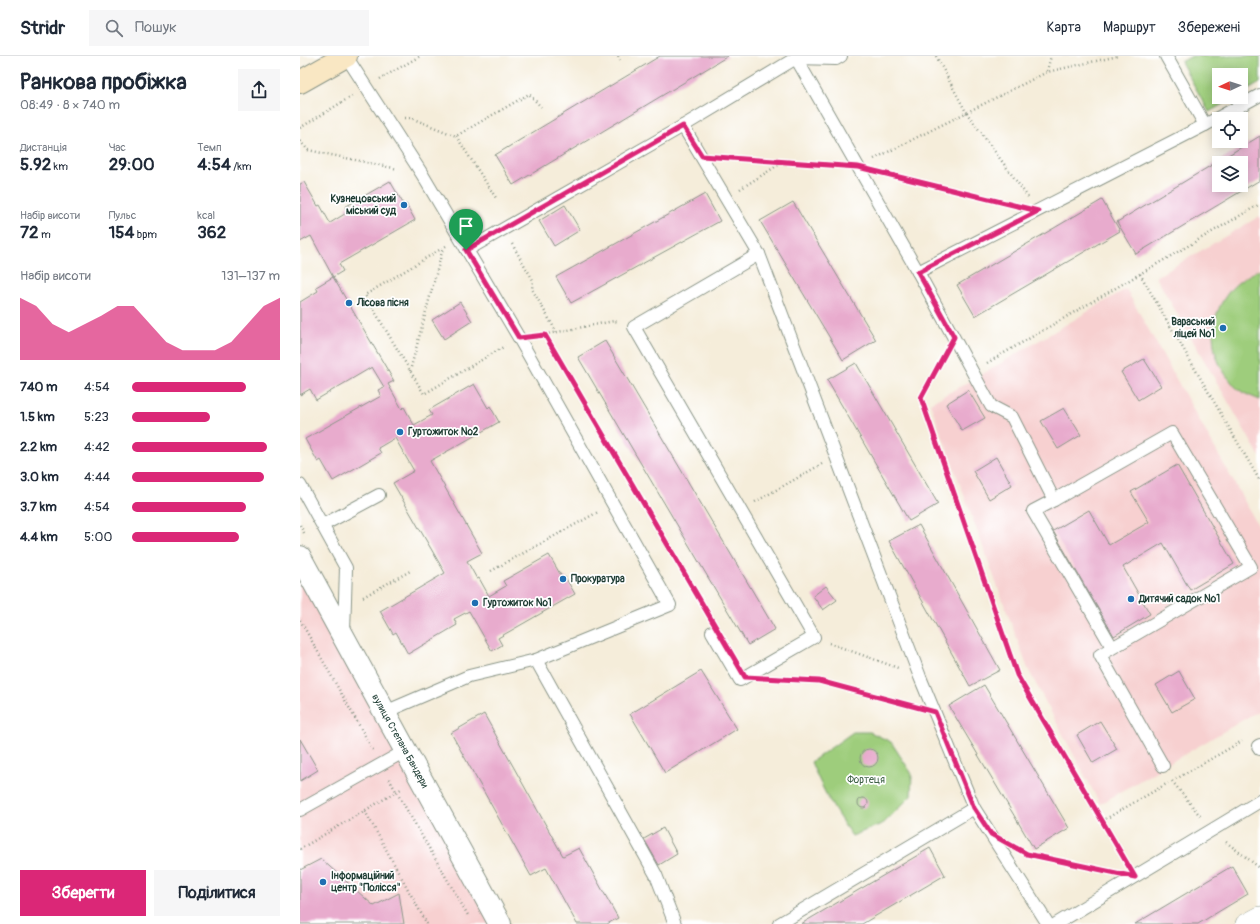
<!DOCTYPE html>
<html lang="uk">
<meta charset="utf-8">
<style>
body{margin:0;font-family:Pangolin,sans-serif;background:#f6f6f7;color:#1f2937;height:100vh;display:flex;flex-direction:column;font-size:15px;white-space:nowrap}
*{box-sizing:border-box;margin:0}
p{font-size:13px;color:#747a83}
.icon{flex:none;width:22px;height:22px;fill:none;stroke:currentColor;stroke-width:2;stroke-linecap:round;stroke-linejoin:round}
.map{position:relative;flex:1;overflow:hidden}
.details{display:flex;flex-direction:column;background:#fff;width:300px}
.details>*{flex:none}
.needle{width:26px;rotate:266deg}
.fabs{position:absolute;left:912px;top:12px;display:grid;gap:8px}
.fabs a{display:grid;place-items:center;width:36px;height:36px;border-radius:0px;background:#fff;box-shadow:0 2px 10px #0003;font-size:20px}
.pin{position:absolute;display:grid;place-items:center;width:34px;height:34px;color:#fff;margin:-41px -17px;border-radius:50% 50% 50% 0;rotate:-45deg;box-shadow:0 0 4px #0007}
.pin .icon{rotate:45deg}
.round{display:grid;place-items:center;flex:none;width:42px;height:42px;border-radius:0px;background:#f6f6f7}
.head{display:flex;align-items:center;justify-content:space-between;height:68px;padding:0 20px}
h1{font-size:22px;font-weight:800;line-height:30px}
.figures{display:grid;grid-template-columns:repeat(3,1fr);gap:6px;height:68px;padding:4px 20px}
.figures div{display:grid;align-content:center}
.figures b{font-size:17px;font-weight:800}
.figures small{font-size:11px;font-weight:400}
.figures p{font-size:11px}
.chart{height:112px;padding:8px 20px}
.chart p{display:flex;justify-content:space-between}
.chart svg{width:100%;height:72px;margin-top:4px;fill:#db2777;opacity:.7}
.action{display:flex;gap:8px;margin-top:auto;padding:8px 20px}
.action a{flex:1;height:46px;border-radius:0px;background:#db2777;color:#fff;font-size:16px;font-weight:800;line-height:46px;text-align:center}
.action a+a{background:#f6f6f7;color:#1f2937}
ul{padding:0 20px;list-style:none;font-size:13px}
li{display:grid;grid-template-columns:64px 48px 1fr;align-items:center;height:30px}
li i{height:10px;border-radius:5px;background:#db2777}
header{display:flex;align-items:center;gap:24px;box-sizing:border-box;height:56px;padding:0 20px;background:#fff;border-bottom:1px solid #e0e1e3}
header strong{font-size:19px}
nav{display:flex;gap:22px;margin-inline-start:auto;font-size:14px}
.search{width:280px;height:36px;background:#f6f6f7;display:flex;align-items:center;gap:10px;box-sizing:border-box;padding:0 14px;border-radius:0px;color:#747a83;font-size:15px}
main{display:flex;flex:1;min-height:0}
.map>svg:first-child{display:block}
</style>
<header>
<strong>Stridr</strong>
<div class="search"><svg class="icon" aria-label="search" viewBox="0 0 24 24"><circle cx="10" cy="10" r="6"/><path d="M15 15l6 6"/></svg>Пошук</div>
<nav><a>Карта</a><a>Маршрут</a><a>Збережені</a></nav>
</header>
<main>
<section class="details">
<div class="head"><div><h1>Ранкова пробіжка</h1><p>08:49 · 8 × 740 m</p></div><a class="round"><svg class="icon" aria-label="share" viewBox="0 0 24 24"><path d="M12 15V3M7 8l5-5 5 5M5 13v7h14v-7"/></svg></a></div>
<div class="figures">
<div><p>Дистанція</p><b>5.92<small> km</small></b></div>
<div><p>Час</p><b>29:00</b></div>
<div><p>Темп</p><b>4:54<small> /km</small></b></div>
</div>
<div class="figures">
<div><p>Набір висоти</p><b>72<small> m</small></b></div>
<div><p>Пульс</p><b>154<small> bpm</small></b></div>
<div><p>kcal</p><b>362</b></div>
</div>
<div class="chart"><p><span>Набір висоти</span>131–137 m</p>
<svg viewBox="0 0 160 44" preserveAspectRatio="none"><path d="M0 44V6L10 11L20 22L30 27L40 22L50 17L60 11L70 11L80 22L90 33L100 38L110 38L120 38L130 33L140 22L150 11L160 6V44z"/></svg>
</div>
<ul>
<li><b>740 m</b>4:54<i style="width:77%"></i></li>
<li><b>1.5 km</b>5:23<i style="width:53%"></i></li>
<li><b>2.2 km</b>4:42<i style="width:91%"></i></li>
<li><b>3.0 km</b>4:44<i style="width:89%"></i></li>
<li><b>3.7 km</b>4:54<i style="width:77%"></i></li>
<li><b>4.4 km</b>5:00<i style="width:72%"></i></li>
</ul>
<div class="action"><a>Зберегти</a><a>Поділитися</a></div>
</section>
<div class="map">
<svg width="960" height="868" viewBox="0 0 960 868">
<rect width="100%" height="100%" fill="#fff"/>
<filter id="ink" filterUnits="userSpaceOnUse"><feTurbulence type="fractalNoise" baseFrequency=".025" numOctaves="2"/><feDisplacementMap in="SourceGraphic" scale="8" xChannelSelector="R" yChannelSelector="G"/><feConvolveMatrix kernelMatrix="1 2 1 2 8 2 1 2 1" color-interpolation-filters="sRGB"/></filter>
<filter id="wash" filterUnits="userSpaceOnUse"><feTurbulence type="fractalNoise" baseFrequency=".012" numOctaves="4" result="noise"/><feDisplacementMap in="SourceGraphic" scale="16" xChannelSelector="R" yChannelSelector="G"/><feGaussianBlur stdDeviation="0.9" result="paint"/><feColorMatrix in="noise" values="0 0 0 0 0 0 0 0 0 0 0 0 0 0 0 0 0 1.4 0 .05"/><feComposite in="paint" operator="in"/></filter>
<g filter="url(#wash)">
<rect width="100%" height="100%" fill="#f5edda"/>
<!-- built -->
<g fill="#f7d0d0">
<polygon points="960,160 960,401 856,221"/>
<polygon points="826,233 960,473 960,654 800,748 728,613 630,347 676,322"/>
<polygon points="0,501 200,868 0,868"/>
</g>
<!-- green -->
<g fill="#9ecd7b" stroke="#5e8558">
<polygon points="892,0 960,0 960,27 941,38 941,19 919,19 919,41 935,41 909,56 881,6"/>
<path d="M960,213V344C953,341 944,338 938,333C935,331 932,327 930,324C908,299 908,263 928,237C936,226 949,219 960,213Z"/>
<path d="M553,676H570L591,686L612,718L611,740L584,767L552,780C534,755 523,734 511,706Z"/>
</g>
<g id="blocks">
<!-- building -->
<g fill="#e8abcd" fill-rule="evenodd">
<polygon points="360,0 428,0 213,129 195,99"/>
<path d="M960,80V124L836,198L817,166ZM919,107H941V129H919Z"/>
<polygon points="90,125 104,149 106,148 115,164 39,208 43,215 33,221 11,180 0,186 0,128 4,126 18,150 20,149 30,167 48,156 45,151"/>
<polygon points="405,138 420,165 271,247 256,221"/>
<polygon points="802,144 820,175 675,260 657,229"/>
<polygon points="493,146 576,284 543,304 460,165"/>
<polygon points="265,149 280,174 254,190 239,165"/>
<polygon points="33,221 94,325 88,328 102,353 104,351 114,369 132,359 129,354 174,328 188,352 190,350 199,366 130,405 182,497 167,505 177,523 179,522 189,540 206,530 203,525 249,499 263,523 265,521 275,538 198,582 202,589 192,595 169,555 154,563 157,569 108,598 96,576 93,578 80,555 145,517 93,427 114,415 95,382 78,392 81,397 33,425 21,404 18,406 5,383 81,340 78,334 84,331 72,311 16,344 10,333 0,339 0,246 18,235 16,231"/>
<polygon points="160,246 172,265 144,283 132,264"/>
<polygon points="305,285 475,573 448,589 278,301"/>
<polygon points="844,303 861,330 838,344 821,316"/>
<polygon points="556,307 638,448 609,465 527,324"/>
<polygon points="668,334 685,362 662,375 646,348"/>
<polygon points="764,352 781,379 758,393 741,365"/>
<polygon points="696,401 712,429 689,443 673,415"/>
<polygon points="877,409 934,508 890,534 863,487 823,511 850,558 814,580 753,475 789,454 809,489 849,466 831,436"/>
<polygon points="619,469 700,614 670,630 589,485"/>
<polygon points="526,530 537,544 523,554 513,540"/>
<polygon points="401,615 437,673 365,717 330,658"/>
<polygon points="879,615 895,643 872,656 856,629"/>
<polygon points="684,629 769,772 734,793 649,650"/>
<polygon points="184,658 263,800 279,792 318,862 307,868 277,868 246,812 231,820 151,677"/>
<polygon points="800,665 817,693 793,707 777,679"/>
<polygon points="0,683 18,714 0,725"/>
<circle cx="569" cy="702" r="9"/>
<circle cx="563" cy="747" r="5"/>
<polygon points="363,772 377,798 359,809 344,783"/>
<polygon points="630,792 645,819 562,868 501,868"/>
<polygon points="21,803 74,850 99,837 104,868 0,868 0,814"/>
<polygon points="932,810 948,838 898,868 835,868"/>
</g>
</g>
</g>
<g filter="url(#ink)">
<use href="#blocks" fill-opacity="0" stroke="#8a9587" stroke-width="1"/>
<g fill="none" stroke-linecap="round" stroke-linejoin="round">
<defs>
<g id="service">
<polyline points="46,0 122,118 219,282 370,549 236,604 169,620 85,656"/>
<polyline points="866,0 905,69 960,39"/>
<polyline points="496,2 618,216 905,69"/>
<polyline points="383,70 459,198 620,621 674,752 748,868"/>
<polyline points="167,194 383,70 496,2 536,3 541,0"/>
<polyline points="618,216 691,350 712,361 754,444 872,377 951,511 800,599 863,710"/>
<polyline points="0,429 46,512 44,576"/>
<polyline points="754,444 733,455 812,591"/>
<polyline points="23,469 79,439"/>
<polyline points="412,576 440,624 514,581 334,271 459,198"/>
<polyline points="236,604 356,819 375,868"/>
<polyline points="960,689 958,690 960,693"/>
<polyline points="0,754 105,695"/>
<polyline points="479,868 674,752"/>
<polyline points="756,868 960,745"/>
</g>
<polyline id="pedestrian" points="945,868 960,860"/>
<polyline id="tertiary" points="0,501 200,868"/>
<polyline id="secondary" points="0,26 46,0"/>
</defs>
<!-- service casing -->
<use href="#service" stroke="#8a9587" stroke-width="14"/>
<!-- pedestrian casing -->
<use href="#pedestrian" stroke="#8a9587" stroke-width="20"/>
<!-- tertiary casing -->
<use href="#tertiary" stroke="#8a9587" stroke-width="24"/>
<!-- secondary casing -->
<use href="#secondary" stroke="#8a9587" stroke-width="24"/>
<!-- path -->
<g stroke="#8a9587" stroke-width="2.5" stroke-dasharray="1 3" stroke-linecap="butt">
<polyline points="318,0 320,4"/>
<polyline points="636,0 666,56 728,141"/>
<polyline points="747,15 751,0"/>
<polyline points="80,23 120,0"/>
<polyline points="105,62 111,62 156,80 229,38 241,51"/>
<polyline points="0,72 52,40"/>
<polyline points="156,80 196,142"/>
<polyline points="0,85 8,94 98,113"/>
<polyline points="422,102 539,110"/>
<polyline points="574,103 747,16 818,0"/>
<polyline points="582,117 711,148"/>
<polyline points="440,133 483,106"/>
<polyline points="212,188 233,224 232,233 257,277"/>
<polyline points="146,190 65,239 124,338 205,290"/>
<polyline points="840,218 960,425"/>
<polyline points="245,279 409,560"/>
<polyline points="237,280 314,265 318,266"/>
<polyline points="644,299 621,343 717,619 826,806"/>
<polyline points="687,307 960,148"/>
<polyline points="110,315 143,192"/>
<polyline points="455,446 522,408"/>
<polyline points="0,469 5,479"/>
<polyline points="191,515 298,456"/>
<polyline points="63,541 112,514"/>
<polyline points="0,564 73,694"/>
<polyline points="529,587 598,612"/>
<polyline points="477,623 519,625 613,650"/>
<polyline points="89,723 169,861"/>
<polyline points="876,723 942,685"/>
<polyline points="872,725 901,761"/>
<polyline points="65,755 127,868"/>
<polyline points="802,765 868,727"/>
<polyline points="926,786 960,812"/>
<polyline points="0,793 101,733"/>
<polyline points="722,795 727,797 811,815"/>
</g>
<!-- service -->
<use href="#service" stroke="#fff" stroke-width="12"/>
<!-- pedestrian -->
<use href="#pedestrian" stroke="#fff" stroke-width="19"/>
<!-- tertiary -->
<use href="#tertiary" stroke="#fff" stroke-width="22"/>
<!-- secondary -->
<use href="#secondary" stroke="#f9e7c3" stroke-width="22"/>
</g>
</g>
<g fill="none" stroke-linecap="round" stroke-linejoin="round" filter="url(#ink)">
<defs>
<polygon id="route" points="383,70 402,100 558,111 738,155 618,216 654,281 621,342 717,619 835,821 727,798 691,778 674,752 635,656 519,625 445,621 245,279 219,282 166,194"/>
</defs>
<!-- route casing -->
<use href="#route" stroke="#fff" stroke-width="8"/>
<!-- route -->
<use href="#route" stroke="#db2777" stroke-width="5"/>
</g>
<!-- markers -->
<g fill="#1f6fb2" stroke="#fff" stroke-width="1.5">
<circle cx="104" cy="149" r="4"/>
<circle cx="49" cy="247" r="4"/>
<circle cx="923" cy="272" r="4"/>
<circle cx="100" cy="376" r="4"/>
<circle cx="263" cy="523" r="4"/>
<circle cx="831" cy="543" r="4"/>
<circle cx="175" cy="547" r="4"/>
<circle cx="23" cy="826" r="4"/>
</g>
<g text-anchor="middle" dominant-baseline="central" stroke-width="3.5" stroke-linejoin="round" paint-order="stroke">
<!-- poi labels -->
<g font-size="10" font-weight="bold" fill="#1f3d34" stroke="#fff" text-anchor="start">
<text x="96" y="143" text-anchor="end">Кузнецовський<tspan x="96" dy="12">міський суд</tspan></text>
<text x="57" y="247">Лісова пісня</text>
<text x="915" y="266" text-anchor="end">Вараський<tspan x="915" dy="12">ліцей №1</tspan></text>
<text x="108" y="376">Гуртожиток №2</text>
<text x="271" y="523">Прокуратура</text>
<text x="839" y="543">Дитячий садок №1</text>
<text x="183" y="547">Гуртожиток №1</text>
<text x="31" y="820">Інформаційний<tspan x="31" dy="12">центр "Полісся"</tspan></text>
</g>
<!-- street labels -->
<g font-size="10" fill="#1f3d34" stroke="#fff">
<text transform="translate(100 685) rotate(61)">вулиця Степана Бандери</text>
</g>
<!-- park labels -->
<g font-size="10" fill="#3f6146" stroke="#fff">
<text x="566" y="724">Фортеця</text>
</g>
</g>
</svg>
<div class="fabs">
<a><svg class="needle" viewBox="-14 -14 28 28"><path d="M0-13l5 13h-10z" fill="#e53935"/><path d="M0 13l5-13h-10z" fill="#747a83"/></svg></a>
<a><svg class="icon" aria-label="locate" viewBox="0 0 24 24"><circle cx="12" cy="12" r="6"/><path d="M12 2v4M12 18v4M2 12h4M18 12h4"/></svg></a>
<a><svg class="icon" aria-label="layers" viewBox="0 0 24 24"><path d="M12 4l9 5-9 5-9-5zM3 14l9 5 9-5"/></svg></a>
</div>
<div class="pin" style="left:166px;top:194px;background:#1e9e55"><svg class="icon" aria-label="arrive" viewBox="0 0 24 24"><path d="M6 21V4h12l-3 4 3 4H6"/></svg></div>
</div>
</main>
